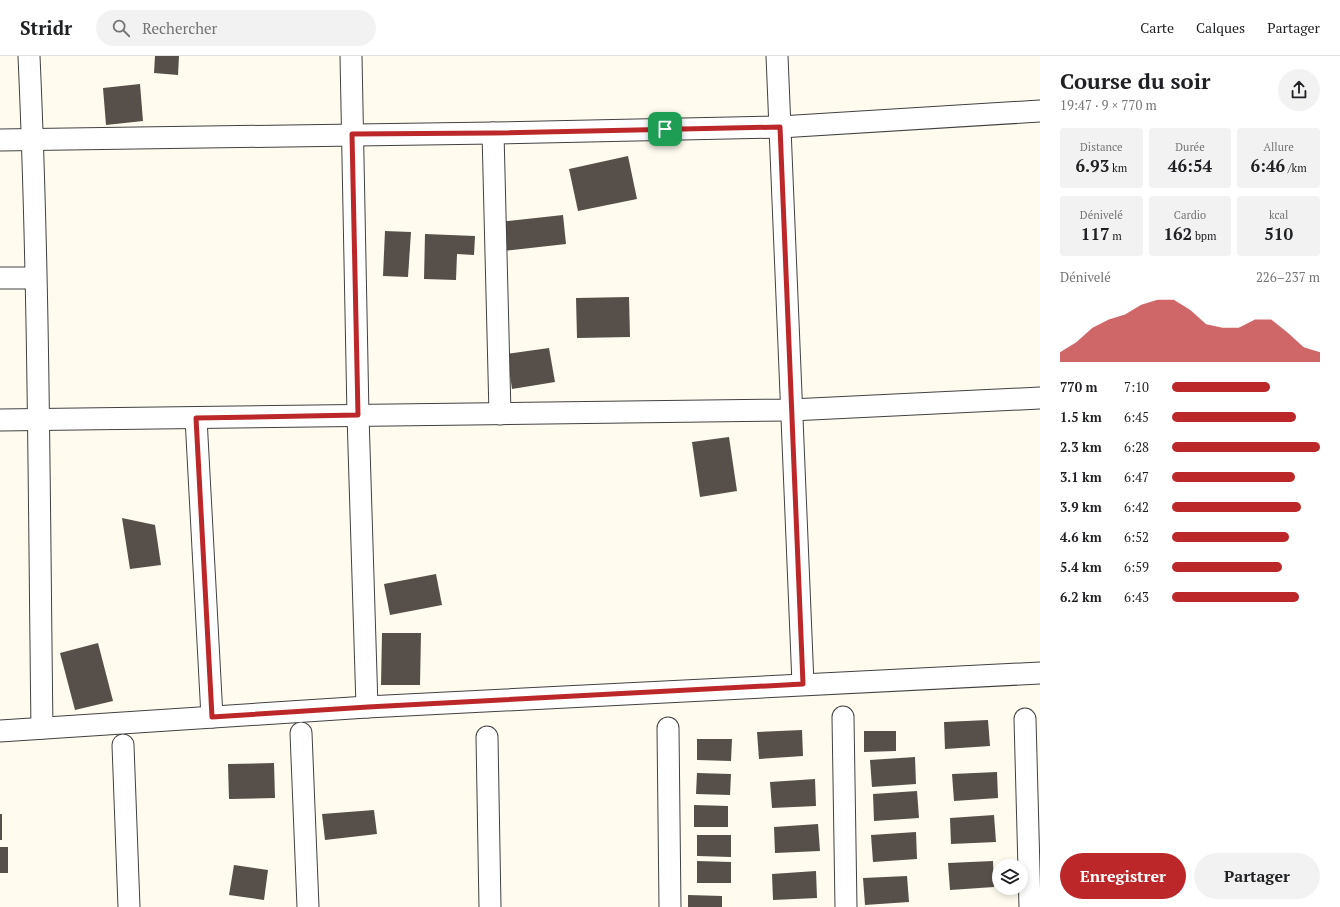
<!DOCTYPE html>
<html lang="fr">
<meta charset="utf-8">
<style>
body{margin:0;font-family:"PT Serif",serif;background:#f2f2f2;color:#202124;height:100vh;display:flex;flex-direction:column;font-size:15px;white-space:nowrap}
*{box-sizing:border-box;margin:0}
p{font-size:13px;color:#757577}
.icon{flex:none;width:22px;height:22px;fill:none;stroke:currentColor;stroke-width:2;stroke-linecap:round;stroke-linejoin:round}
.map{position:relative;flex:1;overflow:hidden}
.side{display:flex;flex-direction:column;background:#fff;width:300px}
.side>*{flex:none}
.controls{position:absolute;left:992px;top:803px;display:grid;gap:8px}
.controls a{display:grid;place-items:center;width:36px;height:36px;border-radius:50%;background:#fff;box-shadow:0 2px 6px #0003;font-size:20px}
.pin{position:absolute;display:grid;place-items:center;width:34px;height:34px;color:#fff;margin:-17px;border-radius:8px;box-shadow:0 2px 6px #0006}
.round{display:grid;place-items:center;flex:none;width:42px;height:42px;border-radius:21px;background:#f2f2f2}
.overview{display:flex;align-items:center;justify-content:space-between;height:68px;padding:0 20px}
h1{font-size:22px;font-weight:600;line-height:30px}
.metrics{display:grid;grid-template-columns:repeat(3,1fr);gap:6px;height:68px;padding:4px 20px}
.metrics div{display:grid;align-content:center;border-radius:4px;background:#f2f2f2;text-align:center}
.metrics b{font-size:17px;font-weight:600}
.metrics small{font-size:11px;font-weight:400}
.metrics p{font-size:11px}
.chart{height:112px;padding:8px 20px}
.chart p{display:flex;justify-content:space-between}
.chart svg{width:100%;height:72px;margin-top:4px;fill:#bc282a;opacity:.7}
.button{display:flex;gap:8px;margin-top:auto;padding:8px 20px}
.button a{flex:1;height:46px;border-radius:24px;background:#bc282a;color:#fff;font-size:16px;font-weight:600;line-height:46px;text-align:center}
.button a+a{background:#f2f2f2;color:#202124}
ul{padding:0 20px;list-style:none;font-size:13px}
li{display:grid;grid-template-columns:64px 48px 1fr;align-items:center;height:30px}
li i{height:10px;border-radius:5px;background:#bc282a}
header{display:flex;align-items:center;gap:24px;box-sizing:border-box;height:56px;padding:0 20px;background:#fff;border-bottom:1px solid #e0e0e0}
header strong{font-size:19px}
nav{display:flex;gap:22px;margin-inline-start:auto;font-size:14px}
.search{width:280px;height:36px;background:#f2f2f2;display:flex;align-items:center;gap:10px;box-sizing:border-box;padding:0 14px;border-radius:22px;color:#757577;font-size:15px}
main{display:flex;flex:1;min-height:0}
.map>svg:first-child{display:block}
</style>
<header>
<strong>Stridr</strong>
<div class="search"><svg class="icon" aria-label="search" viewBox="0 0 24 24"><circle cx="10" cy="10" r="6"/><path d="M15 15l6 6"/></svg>Rechercher</div>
<nav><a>Carte</a><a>Calques</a><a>Partager</a></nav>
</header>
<main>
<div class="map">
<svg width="1040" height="851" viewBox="0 0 1040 851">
<rect width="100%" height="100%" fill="#fffcef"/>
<!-- building -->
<g fill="#574f4a">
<polygon points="155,0 179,0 178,19 154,17"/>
<polygon points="140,28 143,65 106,69 103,32"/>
<polygon points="628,100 637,143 578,155 569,113"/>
<polygon points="563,159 566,188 503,195 499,166"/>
<polygon points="385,175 411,176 408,221 383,220"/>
<polygon points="425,178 475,180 474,199 457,198 456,224 424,223"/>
<polygon points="629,241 630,281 577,282 576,242"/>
<polygon points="549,292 555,326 512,333 507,298"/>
<polygon points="729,381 737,435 700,441 692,386"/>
<polygon points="122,462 155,469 161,509 130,513"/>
<polygon points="436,518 442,549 390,559 384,528"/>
<polygon points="382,577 421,577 420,629 381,629"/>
<polygon points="98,587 113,645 75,654 60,597"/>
<polygon points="988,664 990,690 945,693 944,666"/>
<polygon points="802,674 803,700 759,703 757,676"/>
<polygon points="864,675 896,675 896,695 864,696"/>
<polygon points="697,683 732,683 731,705 697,704"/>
<polygon points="915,701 916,728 872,731 870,704"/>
<polygon points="274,707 275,742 229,743 228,708"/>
<polygon points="997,716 998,742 954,745 952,718"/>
<polygon points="697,717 731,718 730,739 696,738"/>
<polygon points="815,723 816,750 772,752 770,726"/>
<polygon points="917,735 919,762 874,765 873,738"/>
<polygon points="694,749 728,750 728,771 694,771"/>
<polygon points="374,754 377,778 325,784 322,758"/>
<rect x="0" y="758" width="2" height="26"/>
<polygon points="994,759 996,786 951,788 950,762"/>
<polygon points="818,768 820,795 775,797 774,771"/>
<polygon points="916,776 917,803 873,806 871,779"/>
<polygon points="697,779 731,779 731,801 697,800"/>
<rect x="0" y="791" width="8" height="26"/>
<polygon points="697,805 731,806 731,827 697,827"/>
<polygon points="993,805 994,831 950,834 948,807"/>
<polygon points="234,809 268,814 264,844 229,839"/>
<polygon points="816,815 817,842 773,844 772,818"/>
<polygon points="907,820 909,846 865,849 863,822"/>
<polygon points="688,839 722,840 722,851 688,851"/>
</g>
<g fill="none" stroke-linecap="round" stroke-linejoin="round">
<defs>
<g id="street">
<path d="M29,0C39,224 39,448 42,672"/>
<polyline points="351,0 358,359 367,651"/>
<polyline points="777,0 803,628"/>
<polyline points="493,77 500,358"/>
<polyline points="0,84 493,77 780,71 1040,55"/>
<polyline points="0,222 35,222"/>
<polyline points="196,362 212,661"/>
<polyline points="0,364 791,354 1040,342"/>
<polyline points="843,661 846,851"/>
<polyline points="1025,663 1030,851"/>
<polyline points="668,672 670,851"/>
<polyline points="0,675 367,651 1040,617"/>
<polyline points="301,677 308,851"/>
<polyline points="487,681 490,851"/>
<polyline points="123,689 129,851"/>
</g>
</defs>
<!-- street casing -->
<use href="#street" stroke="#414141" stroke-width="23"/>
<!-- street -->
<use href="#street" stroke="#fff" stroke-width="21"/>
</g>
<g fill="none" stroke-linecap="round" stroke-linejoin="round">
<defs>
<polygon id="route" points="780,71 803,628 368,651 212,661 196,362 358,359 352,78 493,77"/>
</defs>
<!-- route casing -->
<use href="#route" stroke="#fff" stroke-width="8"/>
<!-- route -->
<use href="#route" stroke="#bc282a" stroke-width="5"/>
</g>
</svg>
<div class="controls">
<a><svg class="icon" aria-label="layers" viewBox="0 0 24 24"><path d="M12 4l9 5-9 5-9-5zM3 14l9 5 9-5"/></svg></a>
</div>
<div class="pin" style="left:665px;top:73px;background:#1e9e55"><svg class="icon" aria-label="arrive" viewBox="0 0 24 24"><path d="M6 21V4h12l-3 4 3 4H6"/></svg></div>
</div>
<section class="side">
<div class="overview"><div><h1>Course du soir</h1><p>19:47 · 9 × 770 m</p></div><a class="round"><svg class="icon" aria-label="share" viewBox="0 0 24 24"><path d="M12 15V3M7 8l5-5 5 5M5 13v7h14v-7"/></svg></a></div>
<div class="metrics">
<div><p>Distance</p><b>6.93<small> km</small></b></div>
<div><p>Durée</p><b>46:54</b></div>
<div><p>Allure</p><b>6:46<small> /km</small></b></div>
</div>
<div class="metrics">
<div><p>Dénivelé</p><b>117<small> m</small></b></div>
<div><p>Cardio</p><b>162<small> bpm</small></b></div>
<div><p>kcal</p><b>510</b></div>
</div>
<div class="chart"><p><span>Dénivelé</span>226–237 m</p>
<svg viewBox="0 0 160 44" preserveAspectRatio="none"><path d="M0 44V38L10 32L20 23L30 18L40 15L50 9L60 6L70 6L80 12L90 21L100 23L110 23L120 18L130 18L140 26L150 35L160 38V44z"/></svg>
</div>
<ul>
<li><b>770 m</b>7:10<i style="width:66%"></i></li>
<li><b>1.5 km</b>6:45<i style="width:84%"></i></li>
<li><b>2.3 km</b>6:28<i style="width:100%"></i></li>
<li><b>3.1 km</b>6:47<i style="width:83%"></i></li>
<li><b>3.9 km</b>6:42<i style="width:87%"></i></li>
<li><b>4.6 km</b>6:52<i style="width:79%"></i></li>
<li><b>5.4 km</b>6:59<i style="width:74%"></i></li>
<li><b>6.2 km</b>6:43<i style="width:86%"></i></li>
</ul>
<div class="button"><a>Enregistrer</a><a>Partager</a></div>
</section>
</main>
